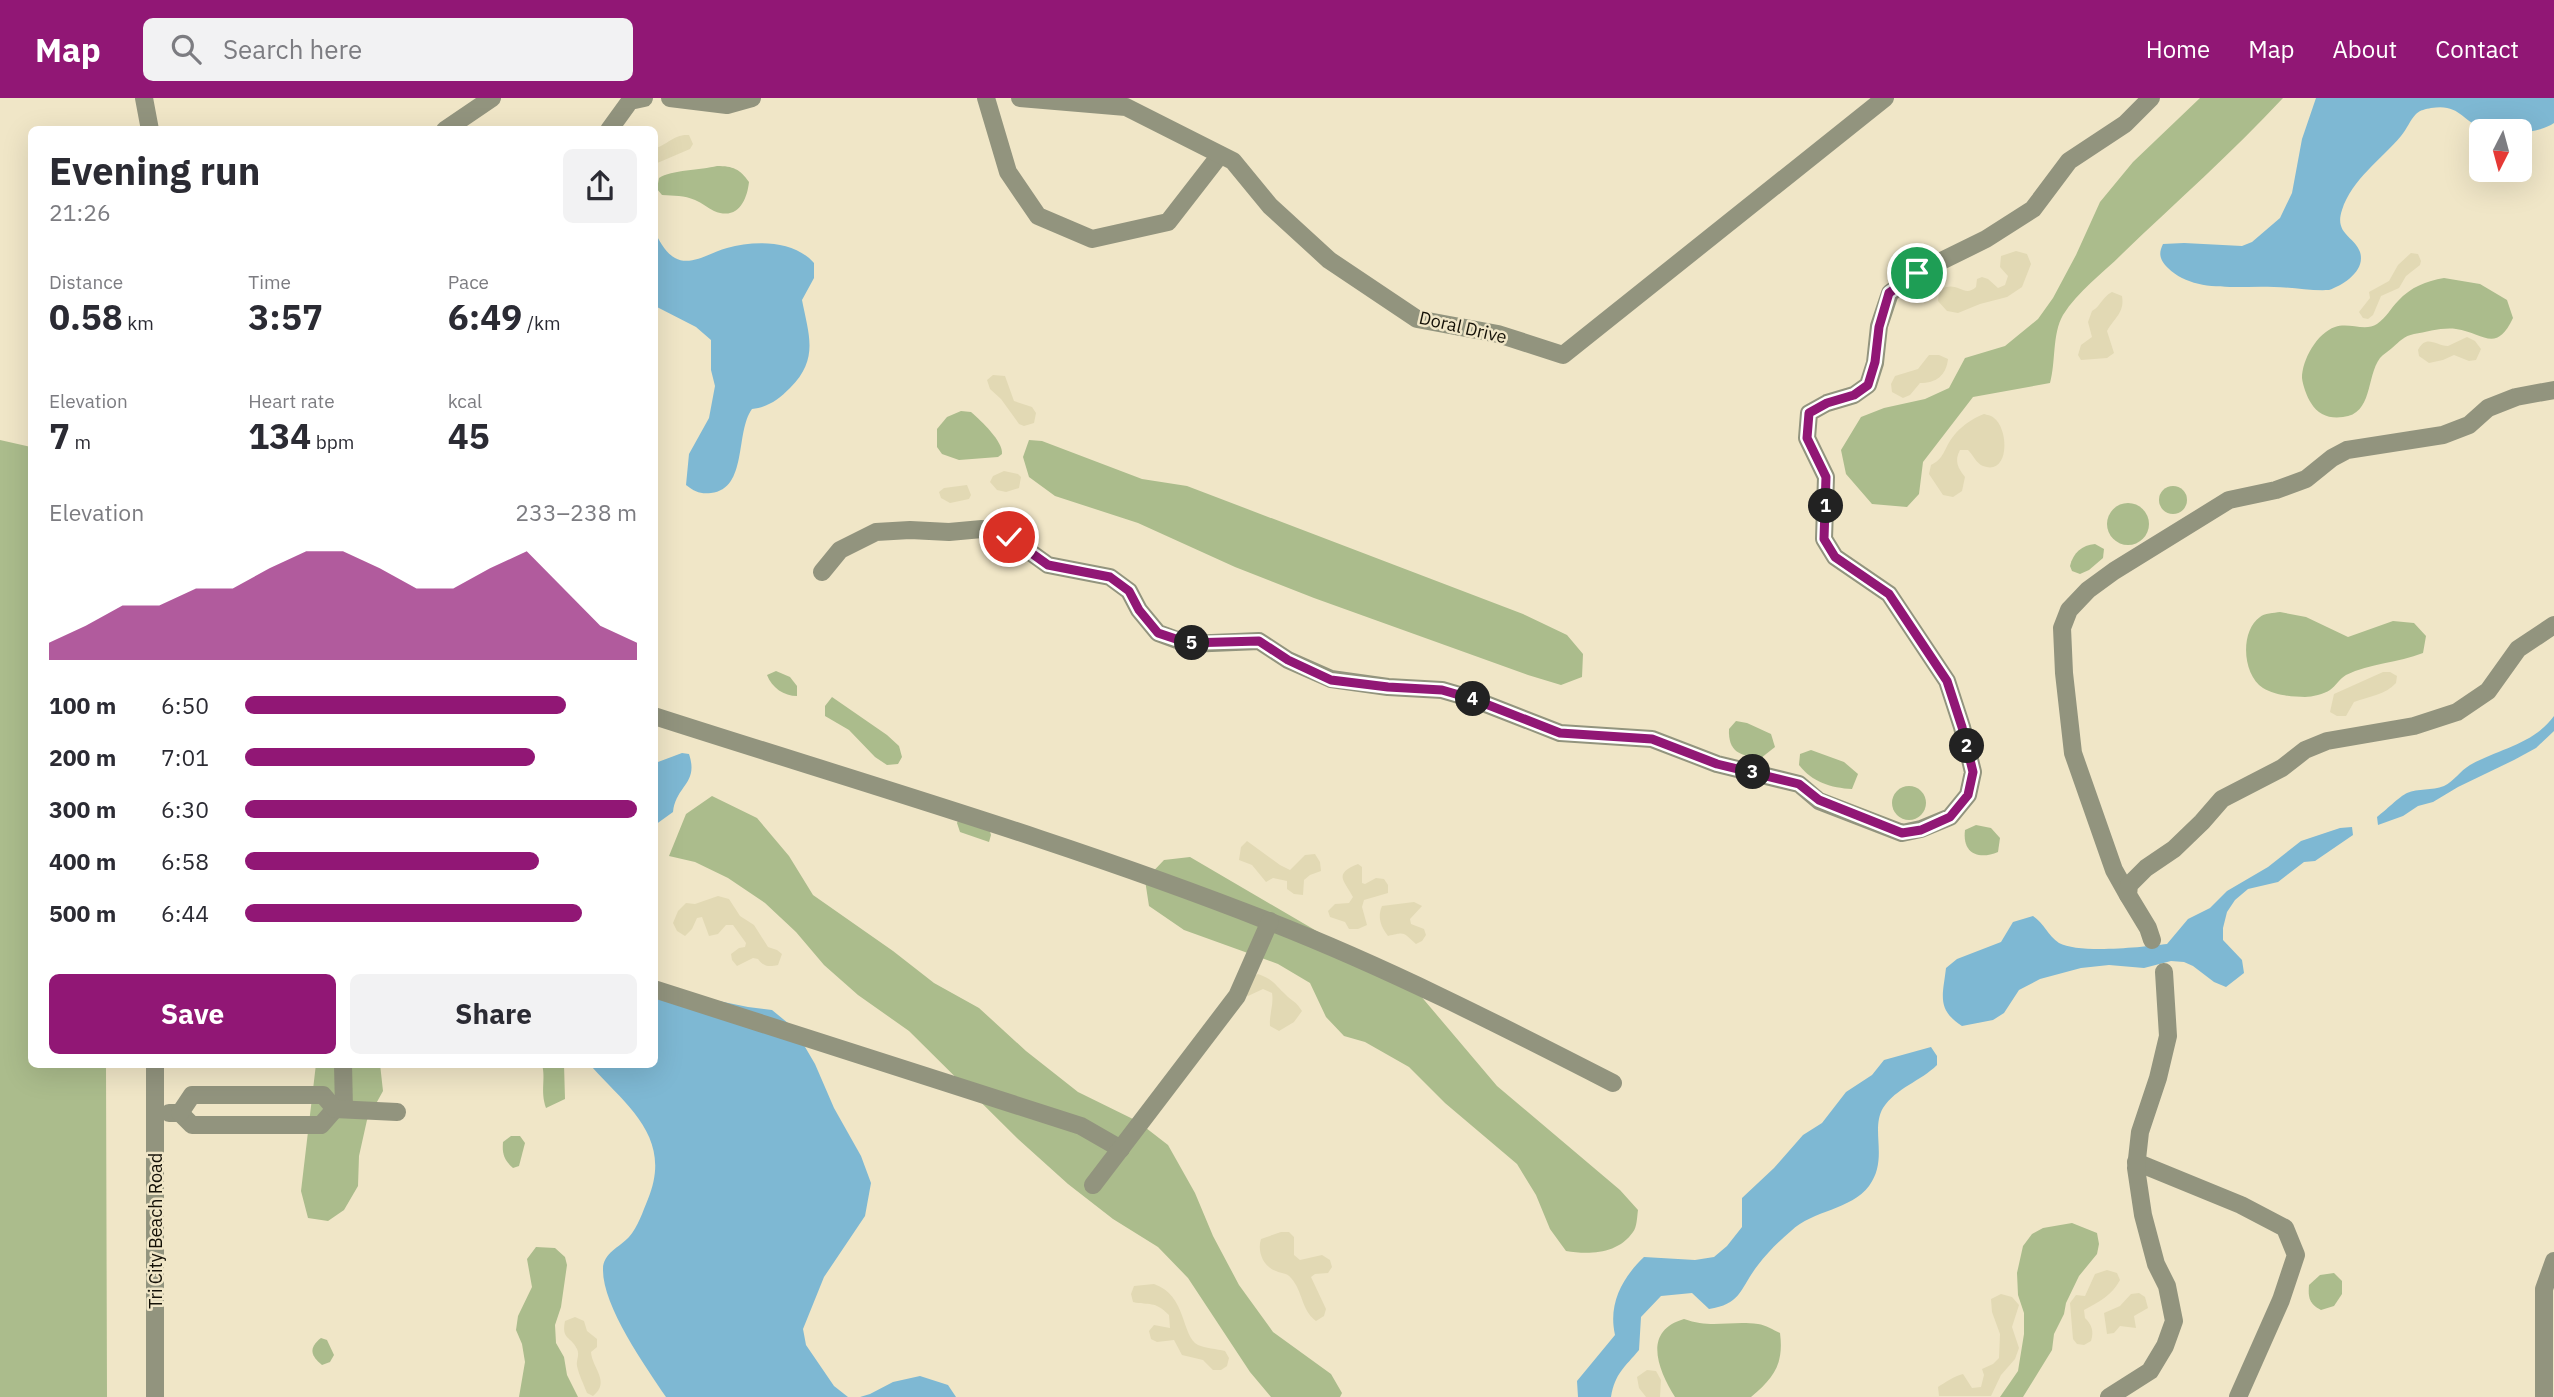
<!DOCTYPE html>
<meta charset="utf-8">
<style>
body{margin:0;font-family:"IBM Plex Sans",sans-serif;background:#f2f2f3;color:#2b2b33;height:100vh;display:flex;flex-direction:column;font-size:26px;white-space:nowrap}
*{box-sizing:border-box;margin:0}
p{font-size:23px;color:#7c7c81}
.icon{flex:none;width:38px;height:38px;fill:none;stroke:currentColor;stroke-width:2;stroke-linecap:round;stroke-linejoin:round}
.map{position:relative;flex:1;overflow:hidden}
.details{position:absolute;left:28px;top:28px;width:630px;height:942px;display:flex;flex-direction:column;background:#fff;border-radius:10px;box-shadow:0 7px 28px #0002}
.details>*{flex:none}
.needle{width:46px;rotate:186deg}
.tools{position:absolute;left:2469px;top:21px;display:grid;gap:14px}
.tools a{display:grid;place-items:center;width:63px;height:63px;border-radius:10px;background:#fff;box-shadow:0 7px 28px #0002;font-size:35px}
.pin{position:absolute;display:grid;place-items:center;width:60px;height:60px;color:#fff;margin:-30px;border:4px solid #fff;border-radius:50%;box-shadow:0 2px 7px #0007}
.km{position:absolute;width:35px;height:35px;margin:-18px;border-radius:50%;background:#222;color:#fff;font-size:19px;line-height:35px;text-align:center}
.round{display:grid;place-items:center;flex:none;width:74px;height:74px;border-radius:10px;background:#f2f2f3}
.overview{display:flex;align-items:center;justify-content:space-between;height:119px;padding:0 21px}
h1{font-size:38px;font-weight:700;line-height:52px}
.metrics{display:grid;grid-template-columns:repeat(3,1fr);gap:10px;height:119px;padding:7px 21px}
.metrics div{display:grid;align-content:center}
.metrics b{font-size:35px;font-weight:700}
.metrics small{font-size:19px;font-weight:400}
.metrics p{font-size:19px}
.chart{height:196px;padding:14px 21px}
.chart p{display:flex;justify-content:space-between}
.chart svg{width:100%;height:126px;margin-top:7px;fill:#911775;opacity:.7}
.primary-button{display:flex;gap:14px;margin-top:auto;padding:14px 21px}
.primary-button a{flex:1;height:80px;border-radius:10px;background:#911775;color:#fff;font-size:28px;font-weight:700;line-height:80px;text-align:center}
.primary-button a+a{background:#f2f2f3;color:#2b2b33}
ul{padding:0 21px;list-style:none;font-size:23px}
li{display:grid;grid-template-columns:112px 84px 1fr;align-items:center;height:52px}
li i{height:18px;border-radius:9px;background:#911775}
header{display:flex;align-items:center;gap:42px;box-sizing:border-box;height:98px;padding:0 35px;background:#911775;color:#fff}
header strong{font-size:33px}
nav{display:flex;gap:38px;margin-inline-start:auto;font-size:24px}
.search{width:490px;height:63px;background:#f2f2f3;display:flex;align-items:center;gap:18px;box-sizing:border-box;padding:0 24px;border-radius:10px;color:#7c7c81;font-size:26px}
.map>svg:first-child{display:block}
</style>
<header>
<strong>Map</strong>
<div class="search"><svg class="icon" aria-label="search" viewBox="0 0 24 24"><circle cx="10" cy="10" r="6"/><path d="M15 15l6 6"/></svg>Search here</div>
<nav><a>Home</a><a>Map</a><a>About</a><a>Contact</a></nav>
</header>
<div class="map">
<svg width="2554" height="1299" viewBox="0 0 2554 1299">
<rect width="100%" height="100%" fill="#f0e6c7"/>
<!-- green -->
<g fill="#abbc8c">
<path d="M2200,0H2283C2232,55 2176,104 2122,156C2102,176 2078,193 2063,217C2052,236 2056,264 2050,285L1973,299L1923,364L1919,396L1907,409L1872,406L1846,376L1841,352L1861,319L1884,310L1925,301L1949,290L1965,260L2005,248L2038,221L2053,200L2076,157L2100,104L2133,64Z"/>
<path d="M717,68C733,68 740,71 749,84C747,102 738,123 714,113C708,110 702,105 695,102C684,97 674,98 662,97L657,91L659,80C671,72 701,72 717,68Z"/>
<path d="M2444,180L2480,186L2507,202L2513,220C2496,256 2484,235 2456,231C2443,229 2427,234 2414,236C2404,238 2400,243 2392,250C2389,253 2383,256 2380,260C2366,279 2373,316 2343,319C2330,321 2318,317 2311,305C2307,299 2303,288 2302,280C2302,262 2317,235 2335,229C2349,224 2365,234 2377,226C2387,219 2390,211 2398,203C2411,189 2426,183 2444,180Z"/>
<path d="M961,313L971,314C981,323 1003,343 1002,356L998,359L959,362L942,356L937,349V331L947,319Z"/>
<polygon points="0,342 31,349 32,966 106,966 107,1299 0,1299"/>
<polygon points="1029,342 1042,343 1142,381 1187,388 1523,516 1567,537 1583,556 1582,579 1561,587 1528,577 1314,500 1235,469 1138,425 1055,398 1029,379 1023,359"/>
<circle cx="2173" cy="402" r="14"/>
<circle cx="2128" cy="426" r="21"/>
<path d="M2095,446L2104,451L2103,460L2089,472L2080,476L2072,473L2070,468C2073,455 2082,447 2095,446Z"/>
<path d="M2280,514L2306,519L2348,539L2393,523L2414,525L2426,538L2423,555C2398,565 2370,565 2346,577C2339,581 2336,588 2330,592C2324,596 2312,599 2305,599C2292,599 2274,597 2263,590C2242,576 2240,533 2260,519C2264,515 2274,515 2280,514Z"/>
<path d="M776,573L790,579L797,588V598C784,598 772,590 767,577Z"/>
<polygon points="832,599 887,637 899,648 902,659 898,666 887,667 875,659 849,632 825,618 825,608"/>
<path d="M1736,623L1747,625L1771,636L1775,649L1761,660C1740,658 1728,654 1729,631Z"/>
<path d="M1811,652L1844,664L1858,676L1852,691C1831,690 1812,684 1799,667L1800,656Z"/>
<circle cx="1909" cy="705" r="17"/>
<polygon points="712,698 757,720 789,758 813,797 893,853 934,885 979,910 1026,953 1078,994 1137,1023 1168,1047 1195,1095 1213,1138 1239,1187 1273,1234 1331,1276 1342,1295 1340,1299 1271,1299 1250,1274 1188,1180 1158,1149 1113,1121 1068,1086 1018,1041 909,933 858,897 824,867 796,834 765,805 728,780 695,764 669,758 686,716"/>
<polygon points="960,717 989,730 991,737 989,744 960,734 957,725"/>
<path d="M1976,727L1991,730L2000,740L1998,754C1979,762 1962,756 1965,732Z"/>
<path d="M1190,759L1414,890L1497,988L1620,1092L1638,1112C1637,1119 1637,1129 1633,1134C1618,1156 1589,1157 1566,1153L1550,1131L1536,1097L1517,1066L1445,1005L1409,969L1365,944L1344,938L1326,919L1310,885L1278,866L1184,832L1149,808L1145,782L1164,762Z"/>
<polygon points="316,966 380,966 383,993 367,1022 359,1058 358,1088 344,1112 328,1123 308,1120 301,1093"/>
<path d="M542,966H564L565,1001L546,1010C540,992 546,982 542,966Z"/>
<path d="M511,1038H520L525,1045L519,1068L513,1070C504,1062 502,1056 503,1044Z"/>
<polygon points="2072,1125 2097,1135 2099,1146 2097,1156 2079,1178 2066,1205 2064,1216 2054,1236 2052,1252 2023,1299 2000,1299 2018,1273 2024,1236 2024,1215 2018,1197 2017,1175 2023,1148 2032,1136 2043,1130"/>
<polygon points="536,1149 555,1150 565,1159 567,1167 561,1209 555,1227 556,1245 564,1259 567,1277 578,1299 519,1299 525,1264 522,1246 516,1232 518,1218 532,1189 527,1161"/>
<path d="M2334,1175L2342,1183V1196L2334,1208L2321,1212C2309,1206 2308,1199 2309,1187L2320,1177Z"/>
<path d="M1684,1221C1712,1231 1731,1222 1758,1226C1766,1227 1773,1232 1780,1235C1784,1266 1774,1280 1751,1299H1675C1658,1272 1642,1233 1684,1221Z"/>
<path d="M321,1240L327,1242L334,1257L330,1264L322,1267C311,1258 308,1250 321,1240Z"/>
</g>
<!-- sand -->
<g fill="#e2d9b4">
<path d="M689,37L693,46L690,51L655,66V50C668,47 673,36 689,37Z"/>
<path d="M2016,153L2027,156L2031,166L2022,189L2007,199L1980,206L1958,215L1947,213L1938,203L1939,192C1959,181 1963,201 1976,189L1977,181L1982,179L1988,181L1998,190L2005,187L2008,178L2000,169L2001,158Z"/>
<polygon points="2411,155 2418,156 2421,163 2420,167 2406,178 2399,190 2381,198 2373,217 2368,221 2363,220 2359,214 2370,200 2369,194 2389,183 2398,167"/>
<path d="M2112,194L2122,198C2125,215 2114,220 2107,233L2114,255L2107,260L2081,262L2078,257L2081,247L2092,239L2088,224L2092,213C2101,208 2102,199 2112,194Z"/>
<path d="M2467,239L2475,243L2481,251L2476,262L2469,263L2454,257L2443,262L2429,265L2419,258L2418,252C2426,236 2435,247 2448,248Z"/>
<path d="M1929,257H1939L1948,261C1946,278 1936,285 1920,285L1910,297L1903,300L1892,294L1891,286L1895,278L1918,271Z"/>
<polygon points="993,277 1005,278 1014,303 1032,309 1036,315 1034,325 1024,328 1019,326 1001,301 990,291 987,282"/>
<path d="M1984,316C1987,317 1991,317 1994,320C2009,331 2010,378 1983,368C1977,366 1973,357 1968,352H1960C1954,363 1958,370 1965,379L1962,393L1953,399L1943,397L1929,376L1931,367C1944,361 1944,351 1952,340C1960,329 1971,321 1984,316Z"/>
<polygon points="1004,373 1018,376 1021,379 1019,390 1006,394 997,392 990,384 993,378"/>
<polygon points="967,387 971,397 969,401 950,405 941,400 939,394 944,390"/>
<path d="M2383,574H2390L2397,578L2396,585C2385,597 2370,598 2354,604L2346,618H2337L2330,614L2334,596Z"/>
<polygon points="1247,743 1280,767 1290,772 1305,757 1315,756 1320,764 1321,773 1310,777 1304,782 1303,797 1294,796 1287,791 1287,783 1273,780 1266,784 1252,767 1239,762 1241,749"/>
<path d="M1358,766L1362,769V785L1365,786L1376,780L1384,781L1388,787V795L1364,802L1362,809L1367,827L1358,831H1349L1345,824L1330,819L1328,813L1335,806L1349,805L1353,799C1344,782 1333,776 1358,766Z"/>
<path d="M718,798L729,801L740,818L754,827L768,849L777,852L782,856L778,867C769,869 764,869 758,861L753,860L737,868L732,862L731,856L739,850L745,849L746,845L733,827H726L718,836L709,838L702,819L697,820L692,831L685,838L677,833L673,825L678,813L686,805L695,806Z"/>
<path d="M1414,804L1422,808L1410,821L1411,826L1424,831L1426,837L1422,843L1416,846C1402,834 1406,834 1388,838C1381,829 1377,819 1382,808Z"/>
<path d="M1258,876C1273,881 1275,887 1286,897C1294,905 1295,902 1302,913L1294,924L1279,933L1270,928C1269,916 1274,907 1272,895L1263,891L1248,898L1241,894L1246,882Z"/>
<path d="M1281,1134H1289L1294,1139V1157L1300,1162L1322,1157L1330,1162L1332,1169L1328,1175L1315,1176L1311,1179L1326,1211L1324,1218L1316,1223C1301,1212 1303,1193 1291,1180C1286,1174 1282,1176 1276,1173C1263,1169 1257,1153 1261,1141Z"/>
<path d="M2107,1172L2117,1175L2120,1182C2112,1197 2099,1204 2084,1212L2085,1220C2092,1227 2094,1233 2091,1243L2084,1247L2077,1246L2073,1241L2070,1205L2076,1197L2085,1198L2095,1176Z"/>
<path d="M1154,1186C1187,1197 1181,1238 1198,1247C1205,1250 1217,1251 1225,1253L1229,1260L1227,1268L1221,1272H1213L1203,1262L1182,1257L1174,1242L1157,1244L1151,1241L1149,1233L1154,1227L1170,1230L1169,1217C1154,1202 1150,1208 1133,1204L1131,1196L1134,1188Z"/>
<polygon points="2139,1195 2145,1199 2148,1210 2134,1218 2136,1230 2120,1228 2114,1235 2107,1236 2104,1215 2120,1208 2131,1196"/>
<path d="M2001,1196L2012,1199L2019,1207L2012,1229L2019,1250L2015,1261L2001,1277L1991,1298H1939L1938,1289C1946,1284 1954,1278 1963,1276L1972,1290L1981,1289L1984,1277L1982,1271L1993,1266L1999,1260L2000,1236L1992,1214L1991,1201Z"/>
<path d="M575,1219L584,1223L587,1233L597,1241V1249L591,1254C592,1270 611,1284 593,1298L587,1295C584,1287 579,1277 577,1268C576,1262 580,1257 577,1251C571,1238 561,1242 565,1223Z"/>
<polygon points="1647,1272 1656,1273 1661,1282 1660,1299 1646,1299 1639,1290 1637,1279"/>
</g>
<!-- water -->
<g fill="#7eb8d3">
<path d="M2316,0H2554V25C2536,37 2504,37 2483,30C2461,23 2460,5 2431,10C2426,11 2420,12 2416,16C2410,22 2407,31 2401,38C2381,62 2352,81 2342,112C2334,136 2354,138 2360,154C2366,173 2343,187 2329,192C2310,193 2292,189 2274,189C2240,187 2194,196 2168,170C2160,162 2158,156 2163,146L2184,145L2242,148L2252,144L2280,120L2292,95L2302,41Z"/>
<path d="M655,134C659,143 666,155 675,160C691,169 711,154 727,150C755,142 794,142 814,165V180L802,202C809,238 819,261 790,290C778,302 768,309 752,311C735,334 748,391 711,395C700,396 695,394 686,387L689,356L709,320L715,288L711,272V242L696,229L655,208Z"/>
<path d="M2554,618V633L2536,650L2514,662L2458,689L2433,704L2418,708L2403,718L2378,727L2377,719C2385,713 2400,698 2407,695C2418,690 2432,693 2444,688C2454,683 2460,673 2470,667C2498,651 2534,646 2554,618Z"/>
<path d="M682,655L689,656C699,686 676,687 673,714L655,727V671L658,664Z"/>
<path d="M2352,729L2353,737L2315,763L2304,764L2278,784L2248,791L2235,802L2227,814L2223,830V842L2242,862L2244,875L2226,889L2214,884L2193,868L2184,864L2171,863L2144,870L2109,867L2081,870L2040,881L2019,892L2004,915L1993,922L1962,928C1936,911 1943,897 1946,870L1957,861L2001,844L2013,824L2033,818C2044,825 2048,838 2059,845C2079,856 2143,849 2167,846L2188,821L2210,810L2227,793L2268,769L2301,743L2340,730Z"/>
<path d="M655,890L748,909L772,912L794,930L815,966L834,1010L861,1058L871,1085L865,1118L824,1179L803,1231L806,1247L834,1288L848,1299H666C645,1268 602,1207 603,1171C603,1155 620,1149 629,1139C638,1129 643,1113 648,1101C673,1040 628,1009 592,969L591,966H654Z"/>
<path d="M1931,949L1937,958V967C1921,983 1896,990 1883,1010C1870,1032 1889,1061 1869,1088C1851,1112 1813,1112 1791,1133C1779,1143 1767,1155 1758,1167C1740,1190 1742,1206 1709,1211L1692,1195L1661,1198L1641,1219L1639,1252C1625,1269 1615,1275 1611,1299H1578L1577,1283L1615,1237C1608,1206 1622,1180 1644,1159L1695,1162L1714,1159L1727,1148L1742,1129V1100L1774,1070L1803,1037L1822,1025L1846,994L1872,977L1884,962Z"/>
<polygon points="920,1278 948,1287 956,1299 860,1299 870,1296 893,1284"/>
</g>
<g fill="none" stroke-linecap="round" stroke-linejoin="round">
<!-- minor -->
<g stroke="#92947e" stroke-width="18">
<polyline points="144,0 150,32"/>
<polyline points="670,0 727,7 752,0"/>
<polyline points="986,0 1008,74 1038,118 1092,141 1168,124 1220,57"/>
<polyline points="1020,0 1126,9 1233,63 1270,108 1329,162 1417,221 1498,236 1563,257 1885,0"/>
<polyline points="445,32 492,0"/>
<polyline points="609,32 630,3 644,0"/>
<polyline points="822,474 840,452 876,434 910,432 949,434 982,431 1009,439 1048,467 1110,479 1129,493 1139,512 1158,535 1188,546 1259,543 1288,562 1331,581 1388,589 1442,592 1473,601 1560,635 1652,641 1717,666 1799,686 1819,703 1902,735 1921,731 1950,719 1968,697 1973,674 1962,629 1947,583 1889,496 1835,459 1824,441 1826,379 1807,340 1809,315 1827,305 1854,297 1868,287 1875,265 1879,228 1890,195 1917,175 1986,141 2033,111 2069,63 2125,26 2151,0"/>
<path d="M654,618C859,684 1067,744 1268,823C1386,869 1500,927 1613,985"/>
<polyline points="2128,797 2114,772 2073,655 2064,575 2062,530 2069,512 2088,492 2114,473 2229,402 2276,392 2306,381 2332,360 2347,352 2443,337 2469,327 2488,310 2516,299 2554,292"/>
<polyline points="2152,842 2148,830 2128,797 2129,787 2146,770 2174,751 2202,724 2222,701 2282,670 2305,652 2327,643 2414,628 2457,614 2488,593 2518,551 2554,527"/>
<polyline points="654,891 1081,1028 1121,1051"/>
<polyline points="343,966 344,1011"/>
<polyline points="169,1015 180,1015 192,1027 321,1027 335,1011"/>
<polyline points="180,1015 192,997 323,997 335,1011 397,1014"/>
<polyline points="2136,1064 2241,1107 2285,1130 2296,1157 2281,1202 2238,1299"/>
<polyline points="1093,1087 1237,898 1270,823"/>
<polyline points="155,1299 155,966"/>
<polyline points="2109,1299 2150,1273 2165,1248 2174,1223 2167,1188 2156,1166 2143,1117 2136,1070 2140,1034 2158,980 2168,938 2164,874"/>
<polyline points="2544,1299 2544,1191 2554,1163"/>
</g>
</g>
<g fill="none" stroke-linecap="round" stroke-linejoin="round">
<defs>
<polyline id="route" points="1009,439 1048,467 1110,479 1129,493 1139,512 1158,535 1188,545 1259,543 1288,562 1331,582 1388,589 1442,592 1473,601 1560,635 1652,641 1717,666 1799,686 1819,702 1902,735 1921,732 1950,719 1968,697 1973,674 1962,629 1947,583 1889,496 1835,459 1824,441 1826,379 1807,340 1809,315 1827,305 1854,297 1868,287 1875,264 1879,229 1889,195 1917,175"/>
</defs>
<!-- route casing -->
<use href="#route" stroke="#fff" stroke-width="14"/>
<!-- route -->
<use href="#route" stroke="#911775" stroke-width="9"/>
</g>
<g text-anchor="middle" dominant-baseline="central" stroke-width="5" stroke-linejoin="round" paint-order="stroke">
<!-- street labels -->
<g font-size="18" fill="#141107" stroke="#f0e6c7">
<text transform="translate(1463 229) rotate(13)">Doral Drive</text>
<text transform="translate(155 1133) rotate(-90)">Tri City Beach Road</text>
</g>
</g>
</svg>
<div class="tools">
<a><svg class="needle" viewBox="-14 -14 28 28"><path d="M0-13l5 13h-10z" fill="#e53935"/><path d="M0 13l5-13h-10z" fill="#7c7c81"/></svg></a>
</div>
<div class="pin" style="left:1917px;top:175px;background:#1e9e55"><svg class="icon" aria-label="arrive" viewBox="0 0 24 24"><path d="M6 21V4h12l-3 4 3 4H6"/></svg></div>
<div class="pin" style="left:1009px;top:439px;background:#d93025"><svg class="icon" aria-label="check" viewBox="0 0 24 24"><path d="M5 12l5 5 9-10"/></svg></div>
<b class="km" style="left:1826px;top:408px">1</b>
<b class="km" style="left:1967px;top:648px">2</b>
<b class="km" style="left:1753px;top:674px">3</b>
<b class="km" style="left:1473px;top:601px">4</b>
<b class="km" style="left:1192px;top:545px">5</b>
<section class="details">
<div class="overview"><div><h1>Evening run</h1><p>21:26</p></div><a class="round"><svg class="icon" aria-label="share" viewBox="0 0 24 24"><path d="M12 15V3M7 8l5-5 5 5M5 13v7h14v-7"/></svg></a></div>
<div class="metrics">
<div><p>Distance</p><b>0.58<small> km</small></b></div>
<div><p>Time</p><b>3:57</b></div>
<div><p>Pace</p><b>6:49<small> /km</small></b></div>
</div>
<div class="metrics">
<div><p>Elevation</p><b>7<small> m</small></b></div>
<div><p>Heart rate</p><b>134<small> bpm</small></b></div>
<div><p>kcal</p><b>45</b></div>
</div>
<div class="chart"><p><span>Elevation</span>233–238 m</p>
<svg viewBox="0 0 160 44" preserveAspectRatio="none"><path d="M0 44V38L10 32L20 25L30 25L40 19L50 19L60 12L70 6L80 6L90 12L100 19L110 19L120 12L130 6L140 19L150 32L160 38V44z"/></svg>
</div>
<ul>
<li><b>100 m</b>6:50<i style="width:82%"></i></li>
<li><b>200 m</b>7:01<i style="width:74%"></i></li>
<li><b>300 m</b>6:30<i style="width:100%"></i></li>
<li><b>400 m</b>6:58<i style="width:75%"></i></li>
<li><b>500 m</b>6:44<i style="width:86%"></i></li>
</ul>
<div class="primary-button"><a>Save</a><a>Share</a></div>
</section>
</div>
